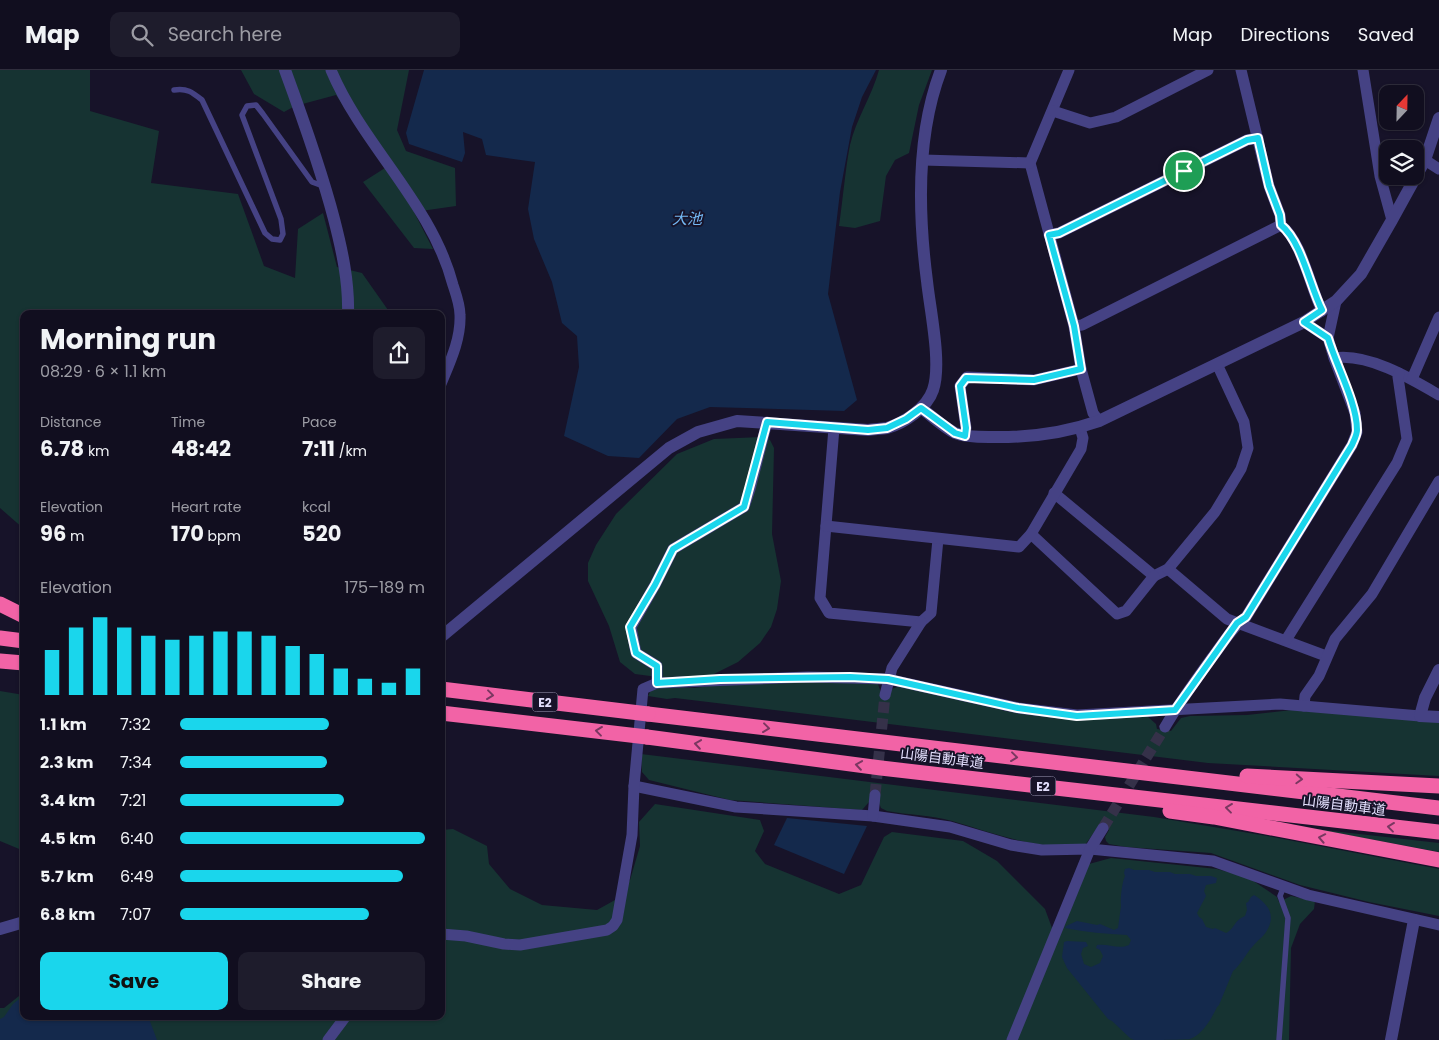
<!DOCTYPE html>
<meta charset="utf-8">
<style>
body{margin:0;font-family:Poppins,"Noto Sans JP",sans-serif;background:#1e1c2c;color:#f1f3f6;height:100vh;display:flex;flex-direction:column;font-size:19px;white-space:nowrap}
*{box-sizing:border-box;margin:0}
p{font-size:16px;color:#9c9ca4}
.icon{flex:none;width:28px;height:28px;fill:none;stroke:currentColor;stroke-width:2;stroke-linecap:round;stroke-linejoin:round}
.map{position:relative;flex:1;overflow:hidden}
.details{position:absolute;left:20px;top:240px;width:425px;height:710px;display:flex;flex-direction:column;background:#110e1f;border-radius:10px;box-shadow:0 1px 4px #0004,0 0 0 1px #302e3d}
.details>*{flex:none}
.needle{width:32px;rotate:22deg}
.controls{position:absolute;left:1379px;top:15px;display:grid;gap:10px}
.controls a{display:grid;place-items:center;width:45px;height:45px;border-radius:10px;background:#110e1f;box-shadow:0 1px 4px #0004,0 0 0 1px #302e3d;font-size:25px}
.pin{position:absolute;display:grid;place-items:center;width:42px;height:42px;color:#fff;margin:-21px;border:2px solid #fff;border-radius:50%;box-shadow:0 1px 5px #0007}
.round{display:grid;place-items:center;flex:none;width:52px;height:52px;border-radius:10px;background:#1e1c2c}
.head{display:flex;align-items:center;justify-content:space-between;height:85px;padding:0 20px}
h1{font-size:28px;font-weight:700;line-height:38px}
.stats{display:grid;grid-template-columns:repeat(3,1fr);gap:8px;height:85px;padding:5px 20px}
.stats div{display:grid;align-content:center}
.stats b{font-size:21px;font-weight:700}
.stats small{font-size:14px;font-weight:400}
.stats p{font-size:14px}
.chart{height:140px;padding:10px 20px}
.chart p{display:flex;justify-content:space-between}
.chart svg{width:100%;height:90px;margin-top:5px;stroke:#1ad6ec;stroke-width:6}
.action{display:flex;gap:10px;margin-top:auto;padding:10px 20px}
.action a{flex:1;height:58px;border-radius:10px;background:#1ad6ec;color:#111;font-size:20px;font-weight:700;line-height:58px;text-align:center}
.action a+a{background:#1e1c2c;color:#f1f3f6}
ul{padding:0 20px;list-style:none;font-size:16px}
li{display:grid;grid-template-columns:80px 60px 1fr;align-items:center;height:38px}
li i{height:12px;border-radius:6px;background:#1ad6ec}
header{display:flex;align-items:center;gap:30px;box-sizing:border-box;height:70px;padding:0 25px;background:#110e1f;border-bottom:1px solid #302e3d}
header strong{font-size:24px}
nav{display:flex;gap:28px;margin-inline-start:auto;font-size:18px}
.search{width:350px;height:45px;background:#1e1c2c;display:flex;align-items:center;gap:12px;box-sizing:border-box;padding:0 18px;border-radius:10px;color:#9c9ca4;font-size:19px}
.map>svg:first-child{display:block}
</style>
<header>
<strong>Map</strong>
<div class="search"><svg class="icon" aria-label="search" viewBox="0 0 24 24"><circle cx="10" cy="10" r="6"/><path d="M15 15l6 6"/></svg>Search here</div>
<nav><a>Map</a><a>Directions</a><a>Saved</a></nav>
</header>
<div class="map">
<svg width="1439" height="970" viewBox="0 0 1439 970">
<rect width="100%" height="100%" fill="#171329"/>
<!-- green -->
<g fill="#163332">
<polygon points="0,0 90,0 90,41 159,61 151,113 238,124 264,196 295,208 298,159 323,143 337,197 362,203 388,240 396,244 24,244 24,459 0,438"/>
<polygon points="241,0 409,0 397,60 406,81 455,98 456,136 414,142 433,179 414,178 363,112 385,98 336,25 295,36 284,42 254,24"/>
<path d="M879,0H932L919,35L909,83L895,90L886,106L880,151L855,158L839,156C843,129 845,101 850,75C856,49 872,26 879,0Z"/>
<polygon points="762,367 770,370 774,378 772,464 781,511 777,539 771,557 760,573 738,592 712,605 673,609 635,604 620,592 609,556 588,511 588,493 596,475 616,444 677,384 714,369"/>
<polygon points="824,611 873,613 878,614 881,623 900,616 1006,641 1074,650 1147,646 1156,654 1157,659 1171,661 1181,648 1190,646 1247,645 1292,640 1439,652 1439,706 1208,693 675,628 667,629 648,626 650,622 659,617 694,618 727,614"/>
<polygon points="0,621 24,625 24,781 0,771"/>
<path d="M641,684L1154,747L1267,766L1439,799V846L1369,832L1300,815L1211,783L1126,777L1109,774L1106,771L1105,767L1109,760L1100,754L1085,775C1040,782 994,763 952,751C931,745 908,745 887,741L881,738L879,733L869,732L862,740L730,730L649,710L642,702Z"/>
<polygon points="655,734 760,750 764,761 755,781 765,794 839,824 861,815 884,767 892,762 963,771 997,791 1045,839 1052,858 1089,794 1111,788 1217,799 1249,808 1277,827 1279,832 1291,826 1315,831 1314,839 1300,854 1291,878 1289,970 0,970 0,938 4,938 24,922 24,946 441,946 441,760 453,759 487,776 489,794 510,819 542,835 597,840 615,830 630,810 640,776 639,752"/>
<polygon points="1315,759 1439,773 1439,782"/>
</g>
<!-- water -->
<g fill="#14294c">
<polygon points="424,0 876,0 862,27 852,57 840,122 828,224 857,330 844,341 710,337 677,349 639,388 608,386 564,366 579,297 577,266 562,253 552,212 534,169 528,139 535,92 486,85 482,69 463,62 465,83 462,92 409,74 406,63"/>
<polygon points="787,748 867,756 844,804 774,775"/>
<path d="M1129,798L1134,800H1149L1155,802H1170L1175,804H1190L1196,806H1211L1217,808L1216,813L1206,815L1204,821L1206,826L1197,843L1199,847L1202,849L1206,857L1213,859L1215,858L1226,863C1235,859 1233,851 1245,846L1247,840L1246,833L1248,832L1251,827L1254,825C1268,834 1277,845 1266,862C1264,866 1256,872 1253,876C1247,882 1240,896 1233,901L1219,935L1217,937C1212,948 1202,965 1190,969C1182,970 1145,970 1134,970L1130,968L1112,951L1108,949L1067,898L1062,887L1064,872L1067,871L1086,872L1088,876L1083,878L1081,884L1084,894L1091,897L1100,893L1103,886L1100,880L1096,878L1097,875C1108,873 1118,880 1129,875L1131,870L1127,865C1106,864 1086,862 1065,858L1066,856L1077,851L1097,855L1100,854L1114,860L1118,858L1121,836C1120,830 1122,812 1125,806L1124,803L1125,799Z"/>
<polygon points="24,925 24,946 148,946 157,970 0,970 0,949 4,947 13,934"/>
</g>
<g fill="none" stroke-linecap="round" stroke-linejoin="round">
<!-- minor-tunnel -->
<g stroke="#353149" stroke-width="11" stroke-dasharray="11 5.5" stroke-linecap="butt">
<polyline points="875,725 885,625"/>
<polyline points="1103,758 1165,657"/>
</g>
<!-- service -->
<g stroke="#454284" stroke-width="5.5">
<path d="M174,20C187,18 192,22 202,30L265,163L272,169L280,170L283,164L281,149L242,45L247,36L256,35L263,44L312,112L323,116"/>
<polyline points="1279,970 1288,848 1280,826 1284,816"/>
</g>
<!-- minor -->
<g stroke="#454284" stroke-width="11">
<path d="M331,0C363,76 432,134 453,215C456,224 460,235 460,245C461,269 450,292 441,314"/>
<polyline points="1069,0 1030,93 1074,256 1081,299 1093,343 1099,351"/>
<path d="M1241,0L1269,116L1280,145L1281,155C1302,171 1310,217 1322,241"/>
<polyline points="1363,0 1380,106 1392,150"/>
<polyline points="1053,41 1090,53 1116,47 1208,0"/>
<polyline points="923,90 1030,93"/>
<polyline points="1425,90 1439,99"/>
<polyline points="1049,165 1059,163 1247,70 1258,68"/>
<polyline points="1074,256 1082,255 1281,155"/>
<polyline points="1328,268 1336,231"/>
<path d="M1334,288C1368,283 1410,308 1439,325"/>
<polyline points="1412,309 1439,247"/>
<polyline points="834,358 820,528 829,543 921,552 931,543 938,469"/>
<polyline points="965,365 966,358 960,316 967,307 1034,310 1081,299"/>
<polyline points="1054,423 1154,506 1168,499 1215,442 1241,399 1248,378 1244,352 1217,294"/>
<polyline points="826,456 1019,477 1031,464 1081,379 1083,368 1080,358"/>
<polyline points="1031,464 1117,544 1126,541 1154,506"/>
<polyline points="1168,499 1227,549 1326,586"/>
<polyline points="1286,570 1397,393 1407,369 1398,307 1399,303"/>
<polyline points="657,613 657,596 636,583 631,557 655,515 673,479 744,437 750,419 767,352"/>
<polyline points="885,625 892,598 921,552"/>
<polyline points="1304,636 1305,626 1319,606 1335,569 1372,524 1439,411"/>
<path d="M1165,657C1179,633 1195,611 1211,589C1222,575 1231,558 1246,547L1352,375L1357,362L1355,343L1334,288L1328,268L1304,252"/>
<polyline points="634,716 736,737 873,746 950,757 1011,775 1042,780 1090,779 1213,791 1308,825 1439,855"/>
<polyline points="873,746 875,725"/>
<polyline points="441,864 466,866 504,874 520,875 607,860 613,856 617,850 632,765 634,716 643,619 657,613 808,607 888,609 1018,638 1077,645 1280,634 1420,646"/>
<polyline points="328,970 346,946"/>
<polyline points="1012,970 1090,779 1103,758"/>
</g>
<!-- tertiary -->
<g stroke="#454284" stroke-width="12">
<path d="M285,0C303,49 321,99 334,149C342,180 349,212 348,244"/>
<path d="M921,338C932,346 943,357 955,363C965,367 978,367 989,367C1028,368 1062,364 1099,351L1304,252L1336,231L1361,204L1392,150L1425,90L1439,48"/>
<path d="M441,567L669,378L698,362L737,351L868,360C874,359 881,359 887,358C904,353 927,338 933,320C942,294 930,240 927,211C918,142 916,65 941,0"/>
<polyline points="1439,600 1425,628 1420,646 1439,647"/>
<polyline points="0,859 24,852"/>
<polyline points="1391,970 1414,850"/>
</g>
<!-- motorway -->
<g stroke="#f263a6" stroke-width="15">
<polyline points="0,534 24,546"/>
<polyline points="0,568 24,571"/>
<polyline points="0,591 24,593"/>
<polyline points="648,644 1439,738"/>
<polyline points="647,667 881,698 1439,762"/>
<polyline points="1247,706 1439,716"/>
<polyline points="1170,741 1214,747 1439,790"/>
</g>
<!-- motorway-bridge -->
<g stroke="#f263a6" stroke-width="15">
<polyline points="441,619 648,644"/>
<polyline points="441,643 647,667"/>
</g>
</g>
<!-- one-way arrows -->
<defs><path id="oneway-chevron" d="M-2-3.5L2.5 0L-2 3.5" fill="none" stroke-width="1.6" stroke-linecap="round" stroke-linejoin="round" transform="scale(1.25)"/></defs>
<g stroke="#7a3761">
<use href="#oneway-chevron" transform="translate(490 625) rotate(7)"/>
<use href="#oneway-chevron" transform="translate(766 658) rotate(7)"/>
<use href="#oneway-chevron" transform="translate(599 661) rotate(-173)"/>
<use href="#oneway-chevron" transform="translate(698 674) rotate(-172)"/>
<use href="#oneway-chevron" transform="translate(1014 687) rotate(7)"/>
<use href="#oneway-chevron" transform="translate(859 695) rotate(-172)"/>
<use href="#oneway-chevron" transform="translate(1299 709) rotate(3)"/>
<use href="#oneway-chevron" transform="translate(1229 738) rotate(-173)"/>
<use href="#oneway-chevron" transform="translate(1391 757) rotate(-173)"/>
<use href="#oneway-chevron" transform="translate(1322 768) rotate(-169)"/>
</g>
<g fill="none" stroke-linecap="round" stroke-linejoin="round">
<defs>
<path id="route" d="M1258,68L1269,116L1280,145L1281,155C1302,172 1310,217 1322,240L1304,252L1328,268C1336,295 1357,333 1357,360C1357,365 1354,370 1352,375L1246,547L1237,553L1175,640L1077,646L1018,638L888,609L850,607L720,609L657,613V596L636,583L630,557L655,515L673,479L744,437L767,352L868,360L887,358L906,349L921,338L955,363L965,366L966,358L960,316L966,308L1034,310L1081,299L1074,256L1049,165L1059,163L1247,70Z"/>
</defs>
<!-- route casing -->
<use href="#route" stroke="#fff" stroke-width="10"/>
<!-- route -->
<use href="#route" stroke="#1ad6ec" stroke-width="6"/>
</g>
<g text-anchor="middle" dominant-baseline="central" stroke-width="4" stroke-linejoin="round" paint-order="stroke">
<!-- shield labels -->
<g fill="#171329" stroke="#a5a1bd" stroke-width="1">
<rect x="532.5" y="622.5" width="25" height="19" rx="4"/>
<rect x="1030.5" y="706.5" width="25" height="19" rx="4"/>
</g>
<g font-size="12" font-weight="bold" fill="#e2defc">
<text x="545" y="632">E2</text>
<text x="1043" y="716">E2</text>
</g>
<!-- street labels -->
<g font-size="14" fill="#e2defc" stroke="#171329">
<text transform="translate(942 688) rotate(7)">山陽自動車道</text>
<text transform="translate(1344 735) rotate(7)">山陽自動車道</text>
</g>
<!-- water labels -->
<g font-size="15" font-style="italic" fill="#74b8f4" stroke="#171329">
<text x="687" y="148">大池</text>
</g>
</g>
</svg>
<div class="controls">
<a><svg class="needle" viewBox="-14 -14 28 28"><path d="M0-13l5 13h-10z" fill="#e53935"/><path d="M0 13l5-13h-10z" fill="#9c9ca4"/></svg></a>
<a><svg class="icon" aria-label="layers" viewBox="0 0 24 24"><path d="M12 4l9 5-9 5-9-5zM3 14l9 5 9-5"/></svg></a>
</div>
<div class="pin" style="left:1184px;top:101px;background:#1e9e55"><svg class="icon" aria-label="arrive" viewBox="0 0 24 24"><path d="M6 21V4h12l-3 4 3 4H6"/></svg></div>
<section class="details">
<div class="head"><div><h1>Morning run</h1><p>08:29 · 6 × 1.1 km</p></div><a class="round"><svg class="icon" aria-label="share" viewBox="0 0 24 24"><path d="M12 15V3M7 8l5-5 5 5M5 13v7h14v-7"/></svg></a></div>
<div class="stats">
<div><p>Distance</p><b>6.78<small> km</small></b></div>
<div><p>Time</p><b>48:42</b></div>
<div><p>Pace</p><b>7:11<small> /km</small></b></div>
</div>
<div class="stats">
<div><p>Elevation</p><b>96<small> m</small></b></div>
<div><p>Heart rate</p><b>170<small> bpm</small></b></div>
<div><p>kcal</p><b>520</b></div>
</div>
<div class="chart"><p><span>Elevation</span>175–189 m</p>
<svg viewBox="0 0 160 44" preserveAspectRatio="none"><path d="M5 44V22M15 44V11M25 44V6M35 44V11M45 44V15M55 44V17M65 44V15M75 44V13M85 44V13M95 44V15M105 44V20M115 44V24M125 44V31M135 44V36M145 44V38M155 44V31"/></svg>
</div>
<ul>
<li><b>1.1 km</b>7:32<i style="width:61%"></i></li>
<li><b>2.3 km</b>7:34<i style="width:60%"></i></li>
<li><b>3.4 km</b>7:21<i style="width:67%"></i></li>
<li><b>4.5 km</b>6:40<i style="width:100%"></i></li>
<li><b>5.7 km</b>6:49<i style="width:91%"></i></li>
<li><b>6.8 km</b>7:07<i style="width:77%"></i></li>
</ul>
<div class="action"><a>Save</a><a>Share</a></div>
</section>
</div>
